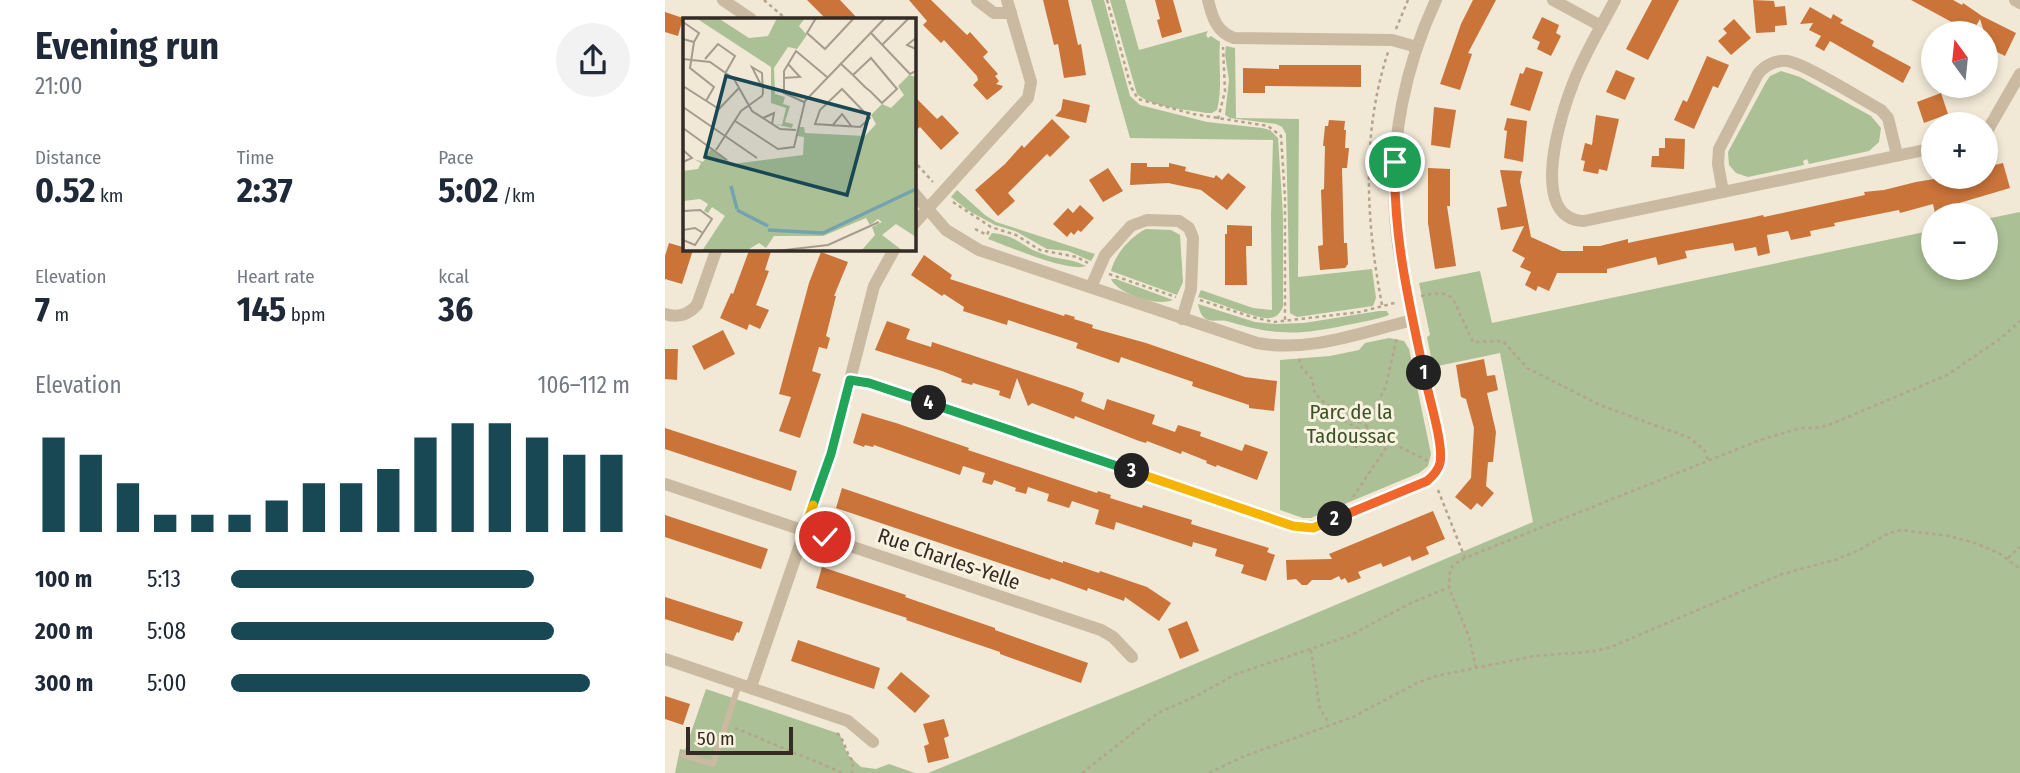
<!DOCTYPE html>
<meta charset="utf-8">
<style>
body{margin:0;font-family:"Fira Sans Condensed",sans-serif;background:#f2f2f3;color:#1f2937;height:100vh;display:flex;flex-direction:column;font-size:26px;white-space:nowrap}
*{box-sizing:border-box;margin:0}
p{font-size:23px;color:#747a83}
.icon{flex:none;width:38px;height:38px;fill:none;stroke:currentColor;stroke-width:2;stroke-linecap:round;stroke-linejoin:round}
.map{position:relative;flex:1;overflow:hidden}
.drawer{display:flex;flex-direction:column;background:#fff;width:665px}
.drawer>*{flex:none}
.needle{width:46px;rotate:345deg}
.tools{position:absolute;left:1256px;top:21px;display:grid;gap:14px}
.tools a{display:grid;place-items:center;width:77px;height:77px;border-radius:50%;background:#fff;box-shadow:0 4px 10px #0003;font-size:35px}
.scale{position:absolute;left:21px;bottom:18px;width:107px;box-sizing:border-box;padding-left:7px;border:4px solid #332b24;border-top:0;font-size:19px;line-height:24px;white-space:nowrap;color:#332b24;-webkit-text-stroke:5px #f9f2e1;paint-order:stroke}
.pin{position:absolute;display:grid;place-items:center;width:60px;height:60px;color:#fff;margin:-30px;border:4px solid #fff;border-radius:50%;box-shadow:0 2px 7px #0007}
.km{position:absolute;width:35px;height:35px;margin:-18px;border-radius:50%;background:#222;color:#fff;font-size:19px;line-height:35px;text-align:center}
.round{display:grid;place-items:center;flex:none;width:74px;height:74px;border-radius:37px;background:#f2f2f3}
.head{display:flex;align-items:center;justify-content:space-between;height:119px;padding:0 35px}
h1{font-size:38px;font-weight:700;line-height:52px}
.stats{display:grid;grid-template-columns:repeat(3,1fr);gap:10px;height:119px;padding:7px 35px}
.stats div{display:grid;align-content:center}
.stats b{font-size:35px;font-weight:700}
.stats small{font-size:19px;font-weight:400}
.stats p{font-size:19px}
.chart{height:196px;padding:14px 35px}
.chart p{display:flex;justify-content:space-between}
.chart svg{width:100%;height:126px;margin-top:7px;stroke:#194855;stroke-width:6}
ul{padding:0 35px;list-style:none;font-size:23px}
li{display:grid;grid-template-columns:112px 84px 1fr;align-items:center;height:52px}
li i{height:18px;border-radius:9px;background:#194855}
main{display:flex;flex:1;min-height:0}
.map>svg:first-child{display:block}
</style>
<main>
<section class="drawer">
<div class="head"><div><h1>Evening run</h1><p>21:00</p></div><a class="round"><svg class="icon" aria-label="share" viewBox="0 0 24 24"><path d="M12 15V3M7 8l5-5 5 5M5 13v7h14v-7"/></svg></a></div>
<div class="stats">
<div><p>Distance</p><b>0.52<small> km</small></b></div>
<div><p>Time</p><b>2:37</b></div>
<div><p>Pace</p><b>5:02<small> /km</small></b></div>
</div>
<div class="stats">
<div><p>Elevation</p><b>7<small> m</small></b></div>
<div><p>Heart rate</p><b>145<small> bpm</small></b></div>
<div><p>kcal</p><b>36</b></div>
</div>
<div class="chart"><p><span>Elevation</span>106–112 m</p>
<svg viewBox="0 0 160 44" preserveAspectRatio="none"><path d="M5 44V11M15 44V17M25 44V27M35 44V38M45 44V38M55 44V38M65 44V33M75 44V27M85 44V27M95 44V22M105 44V11M115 44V6M125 44V6M135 44V11M145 44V17M155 44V17"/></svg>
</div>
<ul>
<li><b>100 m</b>5:13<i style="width:76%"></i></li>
<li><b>200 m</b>5:08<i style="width:81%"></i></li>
<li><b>300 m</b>5:00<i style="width:90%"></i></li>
</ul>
</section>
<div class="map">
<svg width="1355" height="773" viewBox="0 0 1355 773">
<rect width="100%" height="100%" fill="#f1e8d5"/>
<!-- green -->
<g fill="#abc095">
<path d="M426,0H439L465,96L475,105L542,122L597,128L605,130L613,138L618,216V307C615,313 612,317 605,318C593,320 549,301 533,297L536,290L588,308L607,310L606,216L608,140L465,138Z"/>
<path d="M445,0H460L474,50L543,31L541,35L543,38L546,36L555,42C553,65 558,87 552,110L547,113H541C520,109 488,108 472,94Z"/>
<polygon points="561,46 570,48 571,118 634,119 633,277 707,269 711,298 708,306 632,317 625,313 621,134 617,127 611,124 565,118 560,115 564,80 560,55"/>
<polygon points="1116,71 1135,77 1206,116 1216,128 1214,142 1204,151 1144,164 1142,159 1138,161 1139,165 1083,177 1071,173 1064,165 1063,152 1101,82 1105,76"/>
<polygon points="292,190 320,215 331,222 430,254 426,261 403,251 382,249 350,231 330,225 304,211 286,197"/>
<polygon points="1355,212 1355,773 263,773 475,687 868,522 835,353 768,367 762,337 765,335 754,283 815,271 827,323 1269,230 1269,268 1321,268 1321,219"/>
<path d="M481,229L506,230L515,235L518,282L512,295L446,271C450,254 466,236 481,229Z"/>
<path d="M327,233C354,236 356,247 378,254C392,260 406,258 421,266C405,273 342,246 323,239Z"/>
<path d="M446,279H451L508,300C492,307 453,294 446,279Z"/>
<path d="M533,304L590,322L610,324L639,323L714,311H722L724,315C711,320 696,322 682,325C634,335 613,336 565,322C551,317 538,329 533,304Z"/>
<polygon points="724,338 739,341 744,349 766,454 763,466 754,473 646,518 638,518 615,510 615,360 665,356 694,350 700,343"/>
<polygon points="41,689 172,733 175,735 182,754 196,767 211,769 224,764 250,773 10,773 15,749 20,750"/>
</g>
<!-- building -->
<g fill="#ca743a">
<polygon points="142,0 175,0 193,19 161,19"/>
<polygon points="244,0 266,0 302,35 305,32 323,52 318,57 333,74 330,76 334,81 331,84 338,86 336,89 322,100 308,85 313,80 312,76 279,40 276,43 258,25 262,21"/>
<polygon points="378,0 403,0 413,45 416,44 421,75 399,78 393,44 389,45"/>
<polygon points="490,0 508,0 517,32 497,38 492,20 495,19"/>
<polygon points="808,0 831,0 803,53 807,54 795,90 775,84 796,24"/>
<polygon points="987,0 1014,0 983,60 961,49"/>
<polygon points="1088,0 1109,1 1110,7 1120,6 1122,25 1110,26 1110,32 1091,33"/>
<polygon points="1246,0 1288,0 1297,5 1298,3 1317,16 1351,33 1340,56 1324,48 1315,19 1307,33"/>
<polygon points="1145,7 1166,19 1168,14 1178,20 1175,23 1209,41 1207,46 1246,67 1238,83 1165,41 1159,51 1150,46 1156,36 1144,30 1148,23 1135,24"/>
<polygon points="0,12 18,18 13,36 0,32"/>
<polygon points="877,17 894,25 891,33 896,36 886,56 872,49 875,42 867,38"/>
<polygon points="1069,19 1086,38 1066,55 1053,41 1062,33 1058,29"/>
<polygon points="1042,56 1064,65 1053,88 1048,86 1029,129 1009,120 1018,100 1022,102"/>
<polygon points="614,65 696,65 696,87 600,86 600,93 578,93 578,68 614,69"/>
<polygon points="861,67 878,72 865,111 845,105 855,73 858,74"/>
<polygon points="951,70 970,78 960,100 941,92"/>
<polygon points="1276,93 1283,114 1259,123 1252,102"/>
<polygon points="248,95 272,119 277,115 294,133 276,150 255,127 248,133"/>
<polygon points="398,99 425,105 421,123 390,116 396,110"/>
<polygon points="769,107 791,110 785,148 766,145"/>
<polygon points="931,115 954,119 942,171 934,169 933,174 918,171 920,161 916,160 920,143 927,145"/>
<polygon points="842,118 862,121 858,162 839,158 842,131 839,130"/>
<polygon points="387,119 405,137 385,157 382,154 343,193 350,201 333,216 310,190 340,164 357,145 359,148"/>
<polygon points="664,120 680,121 679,130 681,130 680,148 684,148 682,168 677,168 679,243 682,243 683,264 680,268 655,270 653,246 658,245 656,190 659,189 660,146 658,146 660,126 663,126"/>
<polygon points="1000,138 1020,139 1019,169 986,167 987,156 994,156 994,148 1000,148"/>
<polygon points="466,163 482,163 482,167 504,167 504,163 521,167 520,171 549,178 551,175 557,180 563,173 581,187 562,210 536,190 503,183 465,185"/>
<polygon points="1338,163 1345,188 1284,206 1285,210 1270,213 1268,204 1235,213 1234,210 1169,223 1170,226 1145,231 1146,236 1126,240 1123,231 1102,235 1105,253 1093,256 1091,247 1070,251 1068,243 1020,251 1022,258 993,265 991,257 942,269 942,273 892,273 884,291 873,286 871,291 860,285 866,272 855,267 860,258 847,251 859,226 836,230 832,208 842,206 835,170 857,171 855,181 866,237 897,251 918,251 918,246 935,246 963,239 963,243 972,241 1085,218 1098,215 1099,217 1200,195 1199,192 1219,190 1251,182 1281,177 1321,177 1321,167"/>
<polygon points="443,168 458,191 438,202 424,180"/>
<polygon points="763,168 785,169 785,206 782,206 791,266 770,269 763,223"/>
<polygon points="415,205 429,218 416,232 413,230 409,235 406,232 402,237 388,224 403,208 408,213"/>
<polygon points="562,225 587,226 587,246 581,246 582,285 560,285 560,234 562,234"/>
<polygon points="4,243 28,250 17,284 0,279 0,256"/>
<polygon points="85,248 107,248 100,270 104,271 91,305 104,310 95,329 84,324 82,330 55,318 66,293 68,294"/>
<polygon points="156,252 183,262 169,296 171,296 161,336 165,338 162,349 154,347 147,371 156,374 135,438 114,431 126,397 114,394 144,283"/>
<polygon points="259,255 287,275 285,279 399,316 400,314 410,317 409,319 428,325 427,328 481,343 580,377 612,381 609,411 584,408 584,405 527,386 528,382 456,357 454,363 411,348 413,343 343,320 342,325 298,311 299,307 279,294 277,296 246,275"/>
<polygon points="222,321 245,329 241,339 266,347 267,342 409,389 419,393 416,401 439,410 442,399 490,415 487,424 510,432 513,425 536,432 535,436 577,451 580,444 603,452 592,480 552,465 551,467 541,463 542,461 517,451 516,454 482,441 481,443 474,441 410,416 409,419 367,403 363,406 352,378 345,399 334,395 335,391 308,383 307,385 296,382 297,379 277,371 210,350"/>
<polygon points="58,330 70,354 39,370 27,346"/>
<polygon points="0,349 13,349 12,380 0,379"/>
<polygon points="819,359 822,376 830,375 833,390 822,393 831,432 828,462 823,462 821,486 829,493 817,507 812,503 806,510 790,497 806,478 809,428 801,399 796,397 791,365"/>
<polygon points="197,413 231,423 304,448 303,450 432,493 433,491 446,495 445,498 477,508 478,505 517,517 527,520 526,524 604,548 602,552 610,555 601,581 576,573 579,565 550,556 552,549 528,542 527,547 451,522 449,530 430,524 434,510 407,501 404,508 382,501 384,494 363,487 361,494 350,491 351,488 329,480 327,485 317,482 320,473 298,466 295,475 209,445 208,447 200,445 199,447 188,443"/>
<polygon points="0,428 132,471 126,491 0,449"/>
<polygon points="177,488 398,563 398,561 434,573 435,571 482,587 506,603 494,621 460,597 459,601 423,588 422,591 386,578 385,580 171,508"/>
<polygon points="768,511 780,539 761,547 764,554 747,561 745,556 718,567 716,563 693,572 696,578 683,583 680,578 676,580 674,576 666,580 647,580 642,585 637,585 631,579 622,580 621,560 667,559 664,554"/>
<polygon points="0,515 103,549 96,569 0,537"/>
<polygon points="157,567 241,595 240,597 330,628 330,630 423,663 416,683 335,654 335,652 241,620 242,618 151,588"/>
<polygon points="0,597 78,622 74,633 72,632 68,641 0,619"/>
<polygon points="522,621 534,651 515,659 503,629"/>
<polygon points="133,640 215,668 209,689 126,661"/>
<polygon points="236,672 265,696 250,713 222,688"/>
<polygon points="0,696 25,704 18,725 0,719"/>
<polygon points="279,719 284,736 279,738 284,758 263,763 259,746 264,744 258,724"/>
</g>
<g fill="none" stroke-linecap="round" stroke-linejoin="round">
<!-- path -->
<g stroke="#b5a48c" stroke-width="2.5" stroke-dasharray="3.5 3.5" stroke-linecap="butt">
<polyline points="99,0 121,19"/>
<polyline points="442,0 466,87 473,99 528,114 603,126 616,136 620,197 620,321"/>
<polyline points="731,29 743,0"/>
<polyline points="553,119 560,91 558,47"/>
<polyline points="248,160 268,182"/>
<polyline points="288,202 326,227 351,235 375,250 412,257 423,263"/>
<polyline points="310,229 322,235 325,228"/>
<polyline points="444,274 511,297"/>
<path d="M756,296C768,294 778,290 788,299L808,342L838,341L862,368L935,405L1025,438L1039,450L1044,462"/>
<polyline points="535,300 587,317 609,322 695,312 733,302"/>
<path d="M717,305C701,221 696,135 723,52"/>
<polyline points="634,359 637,368 647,379 650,394 666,408 663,413 700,432 701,429"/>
<polyline points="668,409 702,426"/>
<polyline points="725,442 701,429 721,385 732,337"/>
<polyline points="690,448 700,432"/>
<polyline points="773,490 800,558"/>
<polyline points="688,497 725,442 763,461"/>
<polyline points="1343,558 1355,547"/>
<polyline points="646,650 655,709 664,723"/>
<polyline points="811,668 804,637 784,588 785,571 788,565 800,558 1095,440 1136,428 1150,428 1164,425 1282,375 1335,339 1355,321"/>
<polyline points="70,728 178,773"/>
<path d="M172,733C180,739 180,753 188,761L187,773"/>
<polyline points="417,773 493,713 533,695 571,674 684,636 744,604 782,588"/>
<polyline points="544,773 577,757 688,717 752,683 771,676 869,656 931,651 946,647 1117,574 1170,560 1192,551 1224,533 1236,530 1284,536 1310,543 1334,553 1355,569"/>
</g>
<!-- lane -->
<polyline stroke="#c9baa1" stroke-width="6" points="18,755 48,764 74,684"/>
<!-- street -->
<g stroke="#c9baa1" stroke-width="12">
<polyline points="58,0 86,19"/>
<polyline points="312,0 329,13 346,13"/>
<path d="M543,0C547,16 551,32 569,38L727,40L752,47"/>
<polyline points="888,0 936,26"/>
<path d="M950,0C936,27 920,53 909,81C896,113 862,219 919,221L1269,148"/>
<polyline points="1350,0 1355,3"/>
<polyline points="1321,133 1355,74"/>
<path d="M248,192L281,230L314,250L592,343C644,353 697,332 748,320"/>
<path d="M1058,192L1053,164L1054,149L1093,74C1100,65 1111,60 1122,61C1139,63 1198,100 1216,110L1223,118L1232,155"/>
<polyline points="248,225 363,98 366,82 342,0"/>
<polyline points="426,287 440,255 466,226 482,220 514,221 524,228 528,238 526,289 517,319"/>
<path d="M0,314C12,318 23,315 32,305L52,248"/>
<path d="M185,380L201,382L635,528L656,525L762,481C773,473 776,464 775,450C766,407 757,363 748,319C740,284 732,250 730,214C725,141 740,66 771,0"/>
<polyline points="0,484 436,630 448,637 467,657"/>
<polyline points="0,659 183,721 208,742"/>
<polyline points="86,687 166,454 209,286 230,248"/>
</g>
</g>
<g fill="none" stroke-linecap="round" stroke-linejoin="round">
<defs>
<path id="split-1" d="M730,162C728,236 744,302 759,373"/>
<path id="split-2" d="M670,519L762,481C768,476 773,471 775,463C779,444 763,395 759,373"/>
<polyline id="split-3" points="467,471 628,526 648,528 670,519"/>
<polyline id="split-4" points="264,403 467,471"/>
<polyline id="split-5" points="148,505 166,454 185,380 204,383 264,403"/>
<polyline id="split-6" points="148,505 139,531 160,537"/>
</defs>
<!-- split-1 casing -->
<use href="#split-1" stroke="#fff" stroke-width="14"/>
<!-- split-2 casing -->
<use href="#split-2" stroke="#fff" stroke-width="14"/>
<!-- split-3 casing -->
<use href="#split-3" stroke="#fff" stroke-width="14"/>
<!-- split-4 casing -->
<use href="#split-4" stroke="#fff" stroke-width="14"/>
<!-- split-5 casing -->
<use href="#split-5" stroke="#fff" stroke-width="14"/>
<!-- split-6 casing -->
<use href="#split-6" stroke="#fff" stroke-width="14"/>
<!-- split-1 -->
<use href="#split-1" stroke="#f0652b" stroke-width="9"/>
<!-- split-2 -->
<use href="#split-2" stroke="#f0652b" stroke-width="9"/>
<!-- split-3 -->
<use href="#split-3" stroke="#f5b400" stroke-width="9"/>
<!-- split-4 -->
<use href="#split-4" stroke="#22a559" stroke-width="9"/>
<!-- split-5 -->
<use href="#split-5" stroke="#22a559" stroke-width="9"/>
<!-- split-6 -->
<use href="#split-6" stroke="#f5b400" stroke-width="9"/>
</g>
<g text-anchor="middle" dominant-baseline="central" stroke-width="6" stroke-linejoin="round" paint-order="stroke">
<!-- park labels -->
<g font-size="21" fill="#3c5227" stroke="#f9f2e1">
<text x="686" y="412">Parc de la<tspan x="686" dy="24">Tadoussac</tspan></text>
</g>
<!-- street labels -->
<g font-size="21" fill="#332b24" stroke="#f9f2e1">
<text transform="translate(284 559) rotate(19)">Rue Charles-Yelle</text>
</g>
</g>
<!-- overview -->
<g transform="translate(18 18)">
<rect width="233" height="233" fill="#f1e8d5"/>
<path d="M13,0H35L66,20L85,18L94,0H122L116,8L124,17L114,31L105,29L91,50L92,76L102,79L100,86L107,88L102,104L110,106L109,110L91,106L99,107L103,90L88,85V49ZM226,57L233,59V219L213,206L199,217L220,233H178L192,217L189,209L199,204L195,201L187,207L183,200L140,218H91L83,230L76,225L63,233H19L42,198L29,189L25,195L21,193L25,186L17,181L0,183V153L15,151L18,145L11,141L20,144L28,131L50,146L120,137L121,119L114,118L115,109H121L122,115L182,118L193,106L188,97L199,86L208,90L221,77L215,68Z" fill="#abc095"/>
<path fill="none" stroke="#74a3af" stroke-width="3.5" d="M48,168L54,191M54,192L85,208M85,212L140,215L233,171"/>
<path fill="none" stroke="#a59c8e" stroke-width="2" d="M133,0L124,15L142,31L171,0M0,4L16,15L11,24L0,21M187,14L227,56L233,53M233,20L224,27L233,31M11,24L7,50L31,69L23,83M199,27L226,0M0,41L27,44L51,61L69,93L97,111L113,112M22,41L35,26L52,38L43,54M157,45L170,57L182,69L188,74L199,85L214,71L188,40L170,57M100,60L117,59L105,46M0,68L36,91L56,70M159,71L187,100L177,109L132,106L137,92ZM121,84L101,75V53L113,33L144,59M0,89L74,140M80,100L91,95L89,106M52,103L95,131L111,129L122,83L202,0M149,108L159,96L169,109M0,110L44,142M0,132L9,140L0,144M33,132L58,93L79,78L80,75L79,55L69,49L79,69M0,193L17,192L29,201L12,227L0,222M0,212L12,210L20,215M93,233L145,227L196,204"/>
<path fill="#194855" fill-opacity="0.15" stroke="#194855" stroke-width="3.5" d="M43,58L186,96L164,177L22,139Z"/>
<rect width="233" height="233" fill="none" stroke="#332b24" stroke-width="3.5"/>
</g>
</svg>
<div class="tools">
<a><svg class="needle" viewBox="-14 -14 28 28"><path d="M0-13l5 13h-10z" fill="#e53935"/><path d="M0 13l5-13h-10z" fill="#747a83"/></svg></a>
<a>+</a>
<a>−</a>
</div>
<div class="scale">50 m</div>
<div class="pin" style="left:730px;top:162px;background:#1e9e55"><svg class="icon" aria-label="arrive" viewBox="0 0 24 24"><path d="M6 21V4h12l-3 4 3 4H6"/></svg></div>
<div class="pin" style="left:160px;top:537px;background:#d93025"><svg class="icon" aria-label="check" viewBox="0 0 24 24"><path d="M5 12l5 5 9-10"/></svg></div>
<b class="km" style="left:759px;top:373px">1</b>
<b class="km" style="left:670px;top:519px">2</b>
<b class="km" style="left:467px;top:471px">3</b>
<b class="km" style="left:264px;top:403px">4</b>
</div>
</main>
